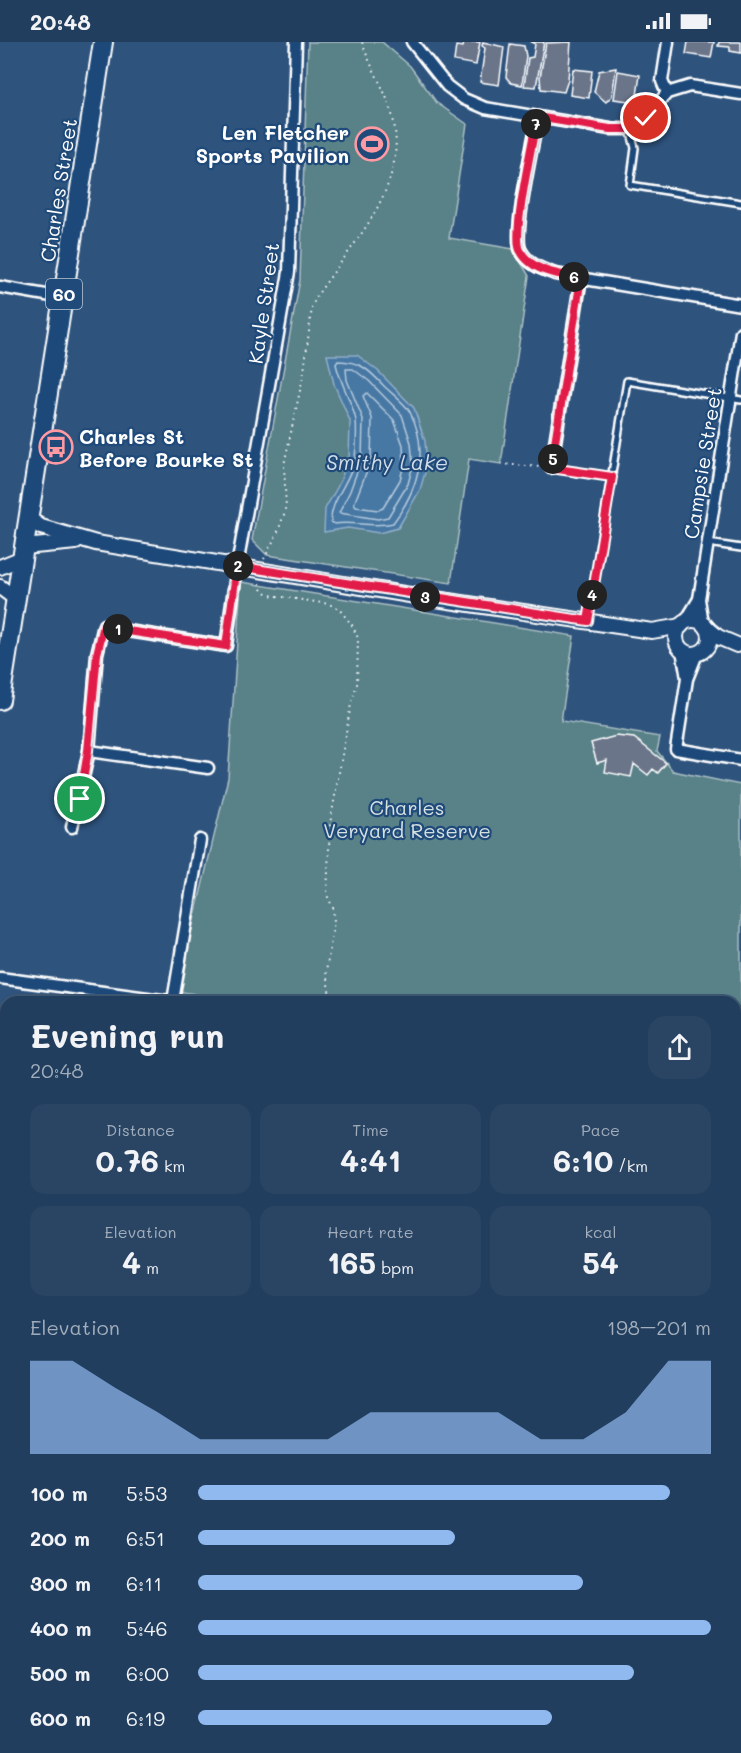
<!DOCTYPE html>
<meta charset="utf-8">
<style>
body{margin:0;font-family:Mali,sans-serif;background:#2a4564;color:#f1f3f6;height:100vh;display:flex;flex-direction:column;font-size:22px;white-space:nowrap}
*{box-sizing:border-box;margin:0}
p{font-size:20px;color:#a2aebc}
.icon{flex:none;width:33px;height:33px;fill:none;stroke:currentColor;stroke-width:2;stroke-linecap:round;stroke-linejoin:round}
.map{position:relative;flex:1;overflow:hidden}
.side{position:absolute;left:0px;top:954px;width:741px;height:758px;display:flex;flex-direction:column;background:#223e5e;border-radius:18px 18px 0 0;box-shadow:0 2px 4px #0004,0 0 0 2px #3f5773}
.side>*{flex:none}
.pin{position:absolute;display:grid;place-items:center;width:51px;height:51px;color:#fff;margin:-26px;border:3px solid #fff;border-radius:50%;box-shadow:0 2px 6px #0007}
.km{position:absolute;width:30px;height:30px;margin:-15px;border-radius:50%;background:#222;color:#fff;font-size:16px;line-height:30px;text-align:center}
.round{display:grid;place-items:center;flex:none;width:63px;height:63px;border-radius:18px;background:#2a4564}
.head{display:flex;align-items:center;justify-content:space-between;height:102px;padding:0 30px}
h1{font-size:33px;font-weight:800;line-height:45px}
.figures{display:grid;grid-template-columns:repeat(3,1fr);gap:9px;height:102px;padding:6px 30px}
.figures div{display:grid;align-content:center;border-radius:15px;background:#2a4564;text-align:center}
.figures b{font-size:30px;font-weight:800}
.figures small{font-size:16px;font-weight:400}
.figures p{font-size:16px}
.chart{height:168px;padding:12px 30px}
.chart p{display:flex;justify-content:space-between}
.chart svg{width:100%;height:108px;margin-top:6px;fill:#90b9f0;opacity:.7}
ul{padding:0 30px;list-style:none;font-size:20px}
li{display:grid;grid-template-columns:96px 72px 1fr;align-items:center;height:45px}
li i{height:15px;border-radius:8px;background:#90b9f0}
.status{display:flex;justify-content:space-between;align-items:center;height:42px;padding:0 30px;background:#223e5e;direction:ltr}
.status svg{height:16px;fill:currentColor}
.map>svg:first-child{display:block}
</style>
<div class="status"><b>20:48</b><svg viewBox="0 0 49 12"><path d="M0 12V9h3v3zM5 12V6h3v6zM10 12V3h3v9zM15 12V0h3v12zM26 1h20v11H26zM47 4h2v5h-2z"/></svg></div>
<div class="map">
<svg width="741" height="1711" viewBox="0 0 741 1711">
<rect width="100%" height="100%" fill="#2e537d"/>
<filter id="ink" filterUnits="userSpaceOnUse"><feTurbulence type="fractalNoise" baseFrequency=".0167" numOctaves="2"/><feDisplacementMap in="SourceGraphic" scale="12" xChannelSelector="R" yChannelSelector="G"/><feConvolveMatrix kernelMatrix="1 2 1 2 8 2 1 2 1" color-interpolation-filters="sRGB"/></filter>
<g filter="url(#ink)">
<!-- green -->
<g fill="#588188" stroke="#acc0c4" stroke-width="1.5">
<polygon points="308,0 382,0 410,24 437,61 467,82 449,196 513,207 529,234 501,422 469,417 451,541 267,513 252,498 300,238"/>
<polygon points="241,540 574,594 561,679 660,695 657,709 673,729 741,743 741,1042 735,1041 735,960 242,960 177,949 228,736"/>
</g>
<!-- water -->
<polygon fill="#4778a4" stroke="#91aec8" stroke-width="1.5" points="327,313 357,313 378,329 414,366 425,399 427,424 420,448 398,486 379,491 348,486 324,490 325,467 338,444 349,416 350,379 334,342"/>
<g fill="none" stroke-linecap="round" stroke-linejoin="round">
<!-- shore -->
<g stroke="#b5c9db" stroke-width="1.5">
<path d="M338,319C360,319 369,328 384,344C392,352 405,361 410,370C430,409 418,448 393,481C373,486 354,479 334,482L331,480C330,458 351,439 355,416C356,405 357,390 356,379C354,364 340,341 336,322Z"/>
<polygon points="346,327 353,327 369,339 402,373 411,401 413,423 408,442 388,475 378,477 339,471 350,449 362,416 363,377 347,338"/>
<polygon points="367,351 394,378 403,403 404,422 400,438 383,466 378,468 356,465 354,462 371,418 372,376 363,354"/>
</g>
</g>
<!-- building -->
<g fill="#6b758a" stroke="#fff" stroke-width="1.5">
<polygon points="464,0 480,0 476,23 454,19 456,4 463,5"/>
<polygon points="483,0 504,5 499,43 480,40 485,6 482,4"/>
<polygon points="544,0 536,45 524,44 528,16 533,15 535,2 531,0"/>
<polygon points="571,0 568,38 564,50 541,47 540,35 546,1"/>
<polygon points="688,0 714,0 711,16 686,12"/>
<polygon points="719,0 741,0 741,11 730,9 730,5 718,4"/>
<polygon points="510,2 524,4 526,14 522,43 511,41 506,35"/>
<polygon points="616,26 612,54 606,60 594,50 599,29"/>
<polygon points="573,27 592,29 589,56 570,53"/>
<polygon points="618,29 640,33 636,60 614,57"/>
<polygon points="616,694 634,696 666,721 658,731 653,727 648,733 634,722 631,735 605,730 607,718 597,721 591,701"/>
<polygon points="0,1274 6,1275 6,1309 0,1308"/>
<polygon points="0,1325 6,1326 6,1381 0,1380"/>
<polygon points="97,1706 123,1706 123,1711 94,1711"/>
</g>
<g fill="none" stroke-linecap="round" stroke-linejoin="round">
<defs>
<g id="service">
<polyline points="630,87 635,106 630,143 741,161"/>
<polyline points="551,426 611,435"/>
<polyline points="708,501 741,506"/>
<polyline points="588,579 627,339 741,358"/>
<polyline points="0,1311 6,1312"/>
<polyline points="735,1364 741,1365"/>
<polyline points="0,1580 6,1577"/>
<polyline points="0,1668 6,1666"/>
<polyline points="735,1683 741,1645"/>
<polyline points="53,1706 54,1711"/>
<polyline points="382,1711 383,1706"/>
<polyline points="557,1711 558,1706"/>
<polyline points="731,1711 731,1706"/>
</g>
<g id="minor">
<polyline points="412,0 447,44 464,57 485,66 610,87 630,87 646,76 667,51 690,44 741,52"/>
<polyline points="667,51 662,39 668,0"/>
<path d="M538,75C534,98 512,193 521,209C529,223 542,227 555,232L741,263"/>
<polyline points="0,245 63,256"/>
<polyline points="551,426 581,236"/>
<polyline points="685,580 699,557"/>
<polyline points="703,582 699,557 741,290"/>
<polyline points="682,608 687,636"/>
<polyline points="697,612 687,637 676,707 741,718"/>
<polyline points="89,709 208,726"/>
<polyline points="72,785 89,709 97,612 104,583 128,589 226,604 237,524 289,230 296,0"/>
<polyline points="0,936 177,960"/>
<polyline points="173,959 200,798"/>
<polyline points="735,1049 741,1050"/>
<polyline points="0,1130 6,1131"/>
<polyline points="735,1209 741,1206"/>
<polyline points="0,1399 6,1400"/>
<polyline points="735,1462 741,1463"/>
<polyline points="147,1711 149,1706"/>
<polyline points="271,1711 272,1706"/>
<polyline points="469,1711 469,1706"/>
<polyline points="646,1711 646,1706"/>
</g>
<g id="tertiary">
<polyline points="28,476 41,485 96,501 422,555 652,589 681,584"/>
<polyline points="24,505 76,500"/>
<polyline points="0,525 22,516"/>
<polyline points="0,545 16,557"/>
<circle cx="693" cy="595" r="17"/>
<polyline points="707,586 718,595 737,603"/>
</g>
<g id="primary">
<polyline points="0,1537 6,1542"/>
<polyline points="202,1706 208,1711"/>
</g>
<polyline id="trunk" points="0,658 103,0"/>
</defs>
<!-- service casing -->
<use href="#service" stroke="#fff" stroke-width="10"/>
<!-- minor casing -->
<use href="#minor" stroke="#fff" stroke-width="15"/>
<!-- tertiary casing -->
<use href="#tertiary" stroke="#fff" stroke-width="18"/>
<!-- primary casing -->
<use href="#primary" stroke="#fff" stroke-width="21"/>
<!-- trunk casing -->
<use href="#trunk" stroke="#fff" stroke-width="22"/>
<!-- path -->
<g stroke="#fff" stroke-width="2" stroke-dasharray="1.5 4.5" stroke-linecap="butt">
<polyline points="501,422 540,425"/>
<path d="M264,517L277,492L286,467L284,423L304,330L312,265L316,255C353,200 411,144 392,72C385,46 370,25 362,0"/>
<polyline points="260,541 261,547 270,553 329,562 339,567 352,583 358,596 357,642 351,662 330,782 327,853 333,866 334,879 326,930 331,960"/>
</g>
<!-- service -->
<use href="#service" stroke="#1f4a7a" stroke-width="5"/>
<!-- minor -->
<use href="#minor" stroke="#1f4a7a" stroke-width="10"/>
<!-- tertiary -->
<use href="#tertiary" stroke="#1f4a7a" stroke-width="14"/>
<!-- primary -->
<use href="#primary" stroke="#1f4a7a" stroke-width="16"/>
<!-- trunk -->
<use href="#trunk" stroke="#1f4a7a" stroke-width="18"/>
</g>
</g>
<g fill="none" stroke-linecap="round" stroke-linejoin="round" filter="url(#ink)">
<defs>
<path id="route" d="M80,757L88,709L97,612L104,583L128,589L226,604L237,524L588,579L612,435L551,426L581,236C560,233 531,230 520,208C512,191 533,99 537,75L610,87H630L646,76"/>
</defs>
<!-- route casing -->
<use href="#route" stroke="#fff" stroke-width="12"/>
<!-- route -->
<use href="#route" stroke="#e11d48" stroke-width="8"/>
</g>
<!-- icons -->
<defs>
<symbol id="stadium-ring" viewBox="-11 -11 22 22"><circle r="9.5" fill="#1f4a7a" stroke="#ff9aa2" stroke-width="1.5"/><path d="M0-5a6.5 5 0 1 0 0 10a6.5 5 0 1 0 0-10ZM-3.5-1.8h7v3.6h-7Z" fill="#ff9aa2"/></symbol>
<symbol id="bus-ring" viewBox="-11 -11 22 22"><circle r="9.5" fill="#1f4a7a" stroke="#ff9aa2" stroke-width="1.5"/><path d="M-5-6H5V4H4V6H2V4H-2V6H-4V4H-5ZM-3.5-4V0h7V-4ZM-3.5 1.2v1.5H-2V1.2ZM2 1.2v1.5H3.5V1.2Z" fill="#ff9aa2"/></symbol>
</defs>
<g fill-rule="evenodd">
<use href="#stadium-ring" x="353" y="83" width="38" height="38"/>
<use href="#bus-ring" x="37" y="386" width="38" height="38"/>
</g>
<g text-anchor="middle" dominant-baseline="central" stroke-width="4.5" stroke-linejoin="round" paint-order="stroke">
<!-- shield labels -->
<rect fill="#1f4a7a" stroke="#bcc9d7" stroke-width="1.5" x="46" y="237" width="36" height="30" rx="4.5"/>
<g font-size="18" font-weight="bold" fill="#fff">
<text x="64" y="252">60</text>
</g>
<!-- poi labels -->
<g font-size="20" font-weight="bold" fill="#fff" stroke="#1f4a7a" text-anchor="end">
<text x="349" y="90">Len Fletcher<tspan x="349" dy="23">Sports Pavilion</tspan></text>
<text x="79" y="394" text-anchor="start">Charles St<tspan x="79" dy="23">Before Bourke St</tspan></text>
</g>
<!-- street labels -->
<g font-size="20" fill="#fff" stroke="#1f4a7a">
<text transform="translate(58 148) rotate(-81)">Charles Street</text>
<text transform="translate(263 261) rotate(-82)">Kayle Street</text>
<text transform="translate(702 421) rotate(-81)">Campsie Street</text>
</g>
<!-- park labels -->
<g font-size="20" fill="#d5e0e1" stroke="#1f4a7a">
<text x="407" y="765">Charles<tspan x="407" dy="23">Veryard Reserve</tspan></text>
</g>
<!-- water labels -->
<g font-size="21" font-style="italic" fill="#d1dde8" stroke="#1f4a7a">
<text x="387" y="419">Smithy Lake</text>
</g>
</g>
</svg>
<div class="pin" style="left:80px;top:757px;background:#1e9e55"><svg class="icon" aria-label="arrive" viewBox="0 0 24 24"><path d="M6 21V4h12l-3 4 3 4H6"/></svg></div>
<div class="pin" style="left:646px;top:76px;background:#d93025"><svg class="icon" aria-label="check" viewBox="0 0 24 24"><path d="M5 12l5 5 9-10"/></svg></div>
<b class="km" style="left:118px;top:587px">1</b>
<b class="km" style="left:238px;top:524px">2</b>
<b class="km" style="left:425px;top:555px">3</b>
<b class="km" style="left:592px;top:553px">4</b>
<b class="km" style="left:553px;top:417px">5</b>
<b class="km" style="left:574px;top:235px">6</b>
<b class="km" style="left:536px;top:82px">7</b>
<section class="side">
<div class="head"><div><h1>Evening run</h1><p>20:48</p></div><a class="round"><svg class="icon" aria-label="share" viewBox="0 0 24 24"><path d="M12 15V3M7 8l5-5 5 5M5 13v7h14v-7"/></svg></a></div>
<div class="figures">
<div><p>Distance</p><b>0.76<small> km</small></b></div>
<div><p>Time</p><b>4:41</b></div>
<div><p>Pace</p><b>6:10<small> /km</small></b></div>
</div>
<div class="figures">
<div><p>Elevation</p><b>4<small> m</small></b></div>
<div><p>Heart rate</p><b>165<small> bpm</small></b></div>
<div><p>kcal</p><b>54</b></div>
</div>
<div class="chart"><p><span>Elevation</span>198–201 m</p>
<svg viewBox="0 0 160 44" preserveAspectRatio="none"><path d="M0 44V6L10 6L20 17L30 27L40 38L50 38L60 38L70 38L80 27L90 27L100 27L110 27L120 38L130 38L140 27L150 6L160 6V44z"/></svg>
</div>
<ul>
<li><b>100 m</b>5:53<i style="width:92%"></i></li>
<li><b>200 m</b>6:51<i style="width:50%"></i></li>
<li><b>300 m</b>6:11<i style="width:75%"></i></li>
<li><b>400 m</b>5:46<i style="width:100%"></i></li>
<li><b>500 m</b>6:00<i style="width:85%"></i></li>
<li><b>600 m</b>6:19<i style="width:69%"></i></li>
</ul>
</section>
</div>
